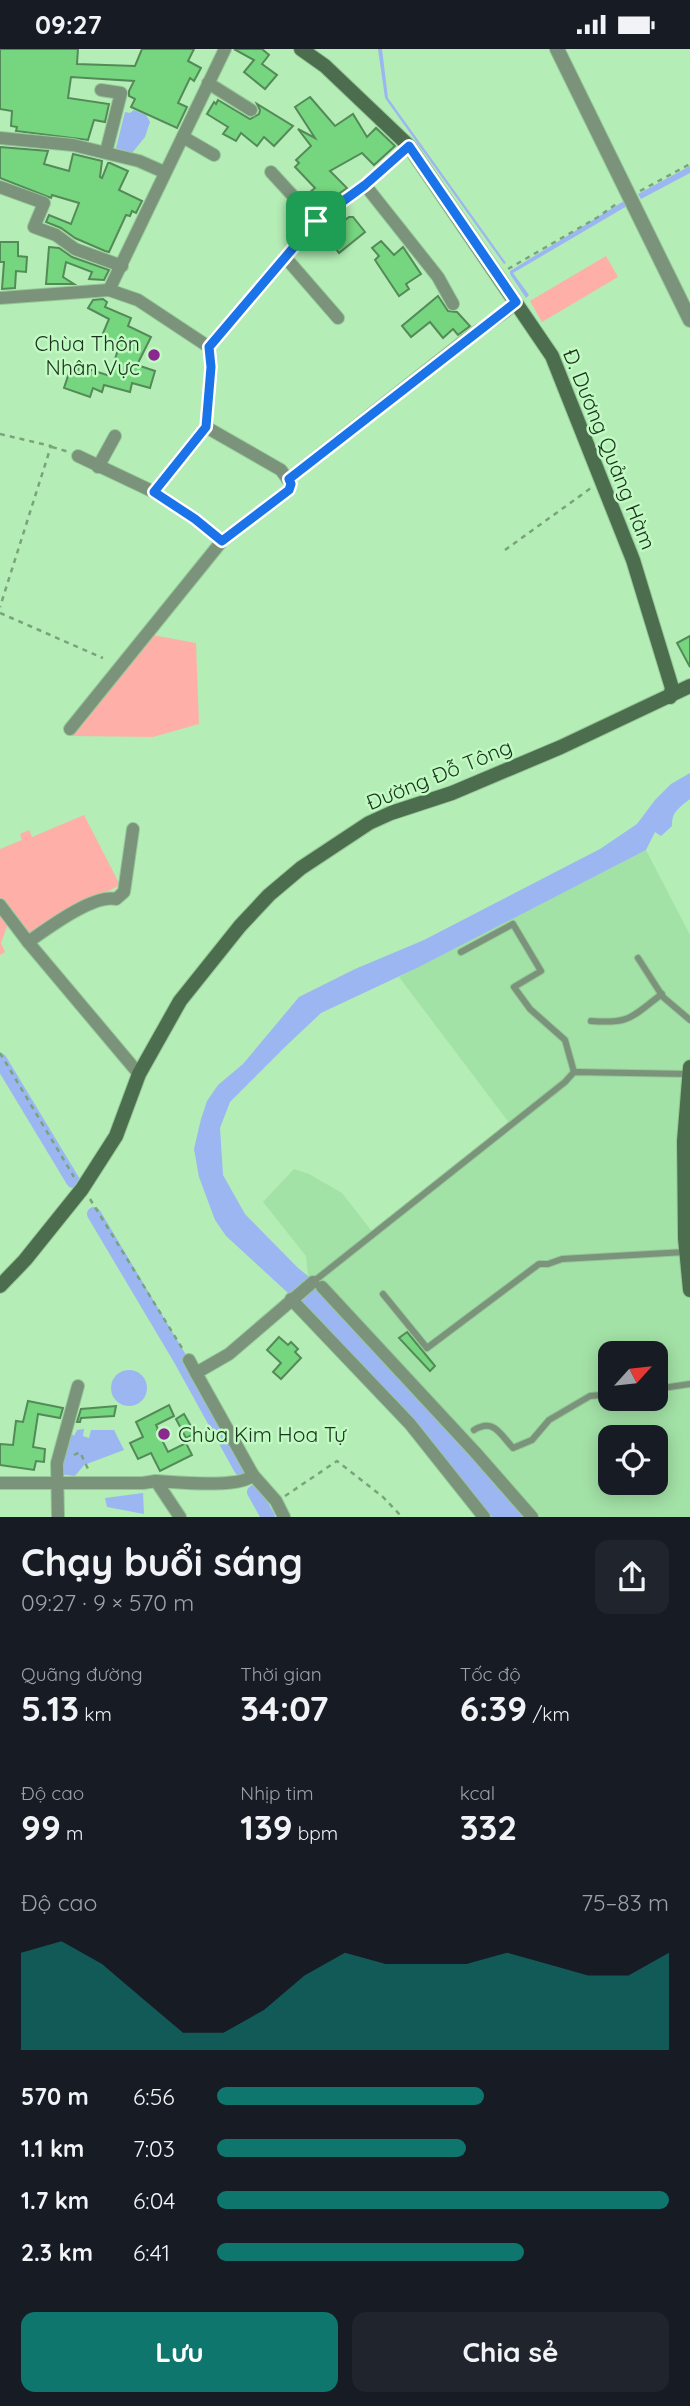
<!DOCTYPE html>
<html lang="vi">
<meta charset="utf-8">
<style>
body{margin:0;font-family:Quicksand,sans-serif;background:#20242c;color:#f1f3f6;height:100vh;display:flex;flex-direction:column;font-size:26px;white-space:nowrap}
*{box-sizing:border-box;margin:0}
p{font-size:23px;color:#9ea1a6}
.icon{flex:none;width:38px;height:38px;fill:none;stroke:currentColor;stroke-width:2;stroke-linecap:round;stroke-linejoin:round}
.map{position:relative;height:1468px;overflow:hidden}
.panel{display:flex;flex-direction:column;background:#171b24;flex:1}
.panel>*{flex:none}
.needle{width:46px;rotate:63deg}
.tools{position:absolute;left:598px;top:1292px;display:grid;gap:14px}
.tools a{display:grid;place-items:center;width:70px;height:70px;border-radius:14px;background:#171b24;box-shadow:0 4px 18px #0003;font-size:35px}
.pin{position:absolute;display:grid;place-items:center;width:60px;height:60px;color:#fff;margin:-30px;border-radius:14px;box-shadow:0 4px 10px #0006}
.round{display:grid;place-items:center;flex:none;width:74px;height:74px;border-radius:14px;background:#20242c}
.overview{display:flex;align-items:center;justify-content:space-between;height:119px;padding:0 21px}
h1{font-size:38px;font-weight:700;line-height:52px}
.figures{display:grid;grid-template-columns:repeat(3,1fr);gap:10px;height:119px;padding:7px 21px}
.figures div{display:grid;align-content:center}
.figures b{font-size:35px;font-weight:700}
.figures small{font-size:19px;font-weight:400}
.figures p{font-size:19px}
.chart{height:196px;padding:14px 21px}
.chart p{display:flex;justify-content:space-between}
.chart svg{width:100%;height:126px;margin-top:7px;fill:#0f766e;opacity:.7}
.button{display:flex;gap:14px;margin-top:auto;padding:14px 21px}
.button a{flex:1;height:80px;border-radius:14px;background:#0f766e;color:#fff;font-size:28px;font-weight:700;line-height:80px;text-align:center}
.button a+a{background:#20242c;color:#f1f3f6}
ul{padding:0 21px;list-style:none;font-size:23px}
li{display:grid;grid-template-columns:112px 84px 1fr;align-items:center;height:52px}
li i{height:18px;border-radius:9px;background:#0f766e}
.status{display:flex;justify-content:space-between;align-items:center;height:49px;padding:0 35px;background:#171b24;direction:ltr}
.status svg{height:19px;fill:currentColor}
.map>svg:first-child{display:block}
</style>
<div class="status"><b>09:27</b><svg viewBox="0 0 49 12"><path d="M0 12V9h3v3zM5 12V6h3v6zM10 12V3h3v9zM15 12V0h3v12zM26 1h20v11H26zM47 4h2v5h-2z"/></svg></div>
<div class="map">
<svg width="690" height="1468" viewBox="0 0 690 1468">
<rect width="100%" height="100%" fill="#b4edb6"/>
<!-- built -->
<path fill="#a3e2a7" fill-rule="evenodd" d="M646,801L690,886V1468H526L330,1254L308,1227L306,1207L263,1153L294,1120L309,1125L342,1144L374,1185L510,1075L399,928ZM611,1304H656V1349H611ZM611,1388H656V1433H611Z"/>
<!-- green -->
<g fill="#feb0a8">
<polygon points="606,207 618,228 542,273 530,252"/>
<polygon points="141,584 196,594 199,675 153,688 71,687"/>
<polygon points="84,766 120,836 28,884 13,861 1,894 5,903 0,906 0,800 22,791 20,785 29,781 32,788"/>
</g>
<!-- water -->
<g fill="#9cb6f2">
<polygon points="378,0 382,0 388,49 506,214 504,215 385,49"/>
<polygon points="134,61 146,66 150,73 145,88 132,104 116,99 125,63 130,64"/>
<polygon points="690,117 690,124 641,150 638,145"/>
<polygon points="624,152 627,157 513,224 529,246 526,249 510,225 510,222"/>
<path d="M690,724V750C680,758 671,763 672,777L661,787L655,783L646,801L419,918L321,964L285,998L230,1053L220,1079L223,1126L245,1165L298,1219L308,1227L330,1254L409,1336L526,1468H492L288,1244L226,1187L215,1171L199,1128L194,1100L201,1070L207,1052L218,1036L243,1015L299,948L355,920L424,891L600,800L637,775L655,751L671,735Z"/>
<circle cx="129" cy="1339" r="18"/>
<polygon points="84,1380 83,1387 89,1389 91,1381 114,1381 124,1401 84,1416 75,1427 59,1425 71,1384 74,1387 77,1381"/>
<polygon points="143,1444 144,1465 107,1458 105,1449"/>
</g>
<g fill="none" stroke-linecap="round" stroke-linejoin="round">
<!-- canal -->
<g stroke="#9cb6f2" stroke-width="14">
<polyline points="0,1011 73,1132"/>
<polyline points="94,1165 182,1313 241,1420"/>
<polyline points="254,1443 268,1468"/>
</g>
</g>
<!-- building -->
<g fill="#76d67f" stroke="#548a58" stroke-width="2">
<polygon points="0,0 78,0 77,15 135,17 142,0 194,0 188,12 201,19 194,32 190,29 178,54 187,58 177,79 131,58 135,50 129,47 129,42 134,32 71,28 68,49 109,55 105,73 94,71 88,91 16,82 17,78 11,77 12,62 0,60"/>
<polygon points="234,0 262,0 269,6 262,15 277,26 265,40 244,23 254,11"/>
<polygon points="310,48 335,77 353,65 367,88 376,79 395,97 374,116 362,104 330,122 347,139 317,160 305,147 315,139 295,118 299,114 296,111 311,97 298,80 315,89 295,58"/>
<polygon points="218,51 250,70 259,65 260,61 257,55 293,77 274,97 264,88 257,97 241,84 236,92 223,85 228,78 207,65 214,53 216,55"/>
<polygon points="0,98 48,102 44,115 69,122 73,105 102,112 100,128 102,129 108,114 110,114 128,122 119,141 142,152 136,164 132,162 130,167 126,166 109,203 105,202 75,189 61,179 46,173 49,166 71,175 79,154 52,146 51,149 0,129"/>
<polygon points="349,168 353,168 365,183 339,204 331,193 342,184 336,178"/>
<polygon points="381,192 394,206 403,198 421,225 406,235 409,240 399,247 375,211 379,207 372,199"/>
<polygon points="0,193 18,193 18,207 27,208 26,223 16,222 15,239 2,240 4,213 0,213"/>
<polygon points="49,198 59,199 72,208 109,221 104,231 89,230 92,223 66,213 63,228 74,235 46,235"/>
<polygon points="438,247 448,262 457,263 470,277 458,286 453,280 443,289 430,273 411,288 402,277"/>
<polygon points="103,250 107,253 105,258 131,269 128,277 151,288 137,316 155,322 150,339 132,334 130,343 104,336 102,343 93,339 90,348 64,339 69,324 76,326 79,317 110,327 119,297 101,289 109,270 88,259 93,251"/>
<polygon points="690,587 690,618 677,594"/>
<polygon points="407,1283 435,1317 430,1322 399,1289"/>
<polygon points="279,1288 288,1296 291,1293 298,1300 295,1303 301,1309 281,1330 273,1323 281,1314 267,1301"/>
<polygon points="28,1352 63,1359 60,1369 38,1365 33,1398 45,1400 44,1413 36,1412 34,1421 0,1416 0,1395 13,1396 16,1372 23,1373"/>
<polygon points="169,1356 174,1367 156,1376 158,1380 157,1381 168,1403 186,1394 192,1406 160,1422 151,1404 138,1410 130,1394 143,1388 136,1373"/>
<polygon points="116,1357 114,1367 81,1369 80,1373 77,1373 81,1360"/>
<polygon points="184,1365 195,1384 186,1389 176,1370"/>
</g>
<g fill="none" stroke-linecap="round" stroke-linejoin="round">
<defs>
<g id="service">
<polyline points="461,903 513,875 541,922 514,938 530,960 565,991 574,1023"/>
<polyline points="638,909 663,948 690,971"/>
<path d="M591,972C631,975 631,968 662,945"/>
<polyline points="313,1233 565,1033 574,1023 688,1025"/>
<polyline points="383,1245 427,1299 539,1215 548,1215 562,1210 685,1203"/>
<polyline points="656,1340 690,1335"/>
<path d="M474,1381C494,1369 500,1385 513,1399L532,1391L549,1371L590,1347L611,1345"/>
</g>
<g id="minor">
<polyline points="208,34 251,61"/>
<polyline points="101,41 121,44 106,103"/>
<polyline points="183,88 214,106"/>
<polyline points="0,89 73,96 139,112 164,123"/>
<polyline points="271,123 316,172"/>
<polyline points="365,136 438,228 453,255"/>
<polyline points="0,138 44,154 34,178 56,186 75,200 122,217"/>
<polyline points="285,208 338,269"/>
<polyline points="109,241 225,0"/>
<polyline points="0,249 109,241 138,251 209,298"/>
<polyline points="78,407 154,443 206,378 211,318 209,298 316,172 365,136 409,97"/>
<polyline points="98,418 115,387"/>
<polyline points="289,430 464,292 506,262 516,253"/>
<polyline points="154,443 195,470 222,492"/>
<polyline points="70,680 222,492 289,441 291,435 281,421 206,378"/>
<polyline points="0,856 28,893 139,1025"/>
<path d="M28,893C47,880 93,845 116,850L124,843L133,780"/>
<polyline points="322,1238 475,1403 532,1468"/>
<polyline points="291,1250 410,1375 484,1468"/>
<polyline points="189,1311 196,1324"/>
<path d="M156,1432C176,1433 240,1440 253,1426"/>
<polyline points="0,1434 143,1434 156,1432 180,1468"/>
<polyline points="58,1468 57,1414 78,1337"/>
<polyline points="284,1468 276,1452 253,1426 196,1324 229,1305 313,1233"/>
</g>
<polyline id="tertiary" points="557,0 690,271"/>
<g id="secondary">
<polyline points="301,0 325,17 409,97 552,307 633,511 672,639 670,648"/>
<polyline points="690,1018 684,1092 685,1189 690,1241"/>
<polyline points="0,1237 25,1211 82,1140 116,1087 139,1025 180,952 240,877 269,846 301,819 369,774 391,764 452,744 561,698 690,637"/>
</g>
</defs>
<!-- service casing -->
<use href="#service" stroke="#95c797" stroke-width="8"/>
<!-- minor casing -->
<use href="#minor" stroke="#95c797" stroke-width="14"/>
<!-- tertiary casing -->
<use href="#tertiary" stroke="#95c797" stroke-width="16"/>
<!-- secondary casing -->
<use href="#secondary" stroke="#95c797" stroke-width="16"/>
<!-- path -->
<g stroke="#79a47b" stroke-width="2.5" stroke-dasharray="5 5" stroke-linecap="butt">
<polyline points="640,142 690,115"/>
<polyline points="508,220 598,168 619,153"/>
<polyline points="0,385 51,397 0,558"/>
<polyline points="52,398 69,403"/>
<polyline points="505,501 591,439"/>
<polyline points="0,564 103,609"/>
<polyline points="0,1004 74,1128"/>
<polyline points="90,1150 182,1299"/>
<polyline points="74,1406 80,1403 88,1420"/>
<polyline points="285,1447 337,1412 383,1448 402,1468"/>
</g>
<!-- service -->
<use href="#service" stroke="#7b927b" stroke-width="6"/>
<!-- minor -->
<use href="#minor" stroke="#7b927b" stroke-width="12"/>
<!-- tertiary -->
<use href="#tertiary" stroke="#7b927b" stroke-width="14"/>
<!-- secondary -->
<use href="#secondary" stroke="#4c6e4e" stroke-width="14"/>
</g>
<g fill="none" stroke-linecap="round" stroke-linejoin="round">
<defs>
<polygon id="route" points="409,97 516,253 289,430 291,435 289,441 222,492 195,470 154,443 206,378 211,318 209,298 316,172 365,136"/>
</defs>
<!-- route casing -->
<use href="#route" stroke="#fff" stroke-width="14"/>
<!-- route -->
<use href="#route" stroke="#1a73e8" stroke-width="9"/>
</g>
<!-- markers -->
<g fill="#8b2890" stroke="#c1fbc3" stroke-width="2.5">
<circle cx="154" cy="306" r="7"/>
<circle cx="164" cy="1385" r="7"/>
</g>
<g text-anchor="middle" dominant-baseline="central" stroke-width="5" stroke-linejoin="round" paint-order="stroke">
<!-- poi labels -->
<g font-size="21" fill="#1b311d" stroke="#c1fbc3" text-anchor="end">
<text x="140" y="294">Chùa Thôn<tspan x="140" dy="24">Nhân Vực</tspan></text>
<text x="178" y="1385" text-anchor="start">Chùa Kim Hoa Tự</text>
</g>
<!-- street labels -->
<g font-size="21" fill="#1b311d" stroke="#c1fbc3">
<text transform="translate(610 400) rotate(68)">Đ. Dương Quảng Hàm</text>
<text transform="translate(439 725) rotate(-22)">Đường Đỗ Tông</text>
</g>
</g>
</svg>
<div class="tools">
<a><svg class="needle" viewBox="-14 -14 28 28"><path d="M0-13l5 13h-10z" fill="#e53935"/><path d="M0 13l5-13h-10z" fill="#9ea1a6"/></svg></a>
<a><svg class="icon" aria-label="locate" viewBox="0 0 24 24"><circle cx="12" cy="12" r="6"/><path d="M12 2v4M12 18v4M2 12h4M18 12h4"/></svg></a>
</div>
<div class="pin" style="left:316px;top:172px;background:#1e9e55"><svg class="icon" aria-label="arrive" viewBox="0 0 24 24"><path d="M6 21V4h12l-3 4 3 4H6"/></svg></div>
</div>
<section class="panel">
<div class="overview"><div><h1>Chạy buổi sáng</h1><p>09:27 · 9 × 570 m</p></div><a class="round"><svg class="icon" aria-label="share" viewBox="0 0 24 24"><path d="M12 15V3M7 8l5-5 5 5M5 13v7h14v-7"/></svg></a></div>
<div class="figures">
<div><p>Quãng đường</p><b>5.13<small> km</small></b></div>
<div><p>Thời gian</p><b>34:07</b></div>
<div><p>Tốc độ</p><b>6:39<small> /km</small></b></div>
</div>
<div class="figures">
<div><p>Độ cao</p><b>99<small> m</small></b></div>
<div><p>Nhịp tim</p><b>139<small> bpm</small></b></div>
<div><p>kcal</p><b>332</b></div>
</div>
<div class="chart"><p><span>Độ cao</span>75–83 m</p>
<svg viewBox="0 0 160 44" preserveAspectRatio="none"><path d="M0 44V10L10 6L20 14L30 26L40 38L50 38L60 30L70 18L80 10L90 14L100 14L110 14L120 10L130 14L140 18L150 18L160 10V44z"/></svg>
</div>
<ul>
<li><b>570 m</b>6:56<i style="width:59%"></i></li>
<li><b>1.1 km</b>7:03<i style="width:55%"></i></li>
<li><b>1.7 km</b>6:04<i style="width:100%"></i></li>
<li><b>2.3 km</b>6:41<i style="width:68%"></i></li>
</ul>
<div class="button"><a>Lưu</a><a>Chia sẻ</a></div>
</section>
